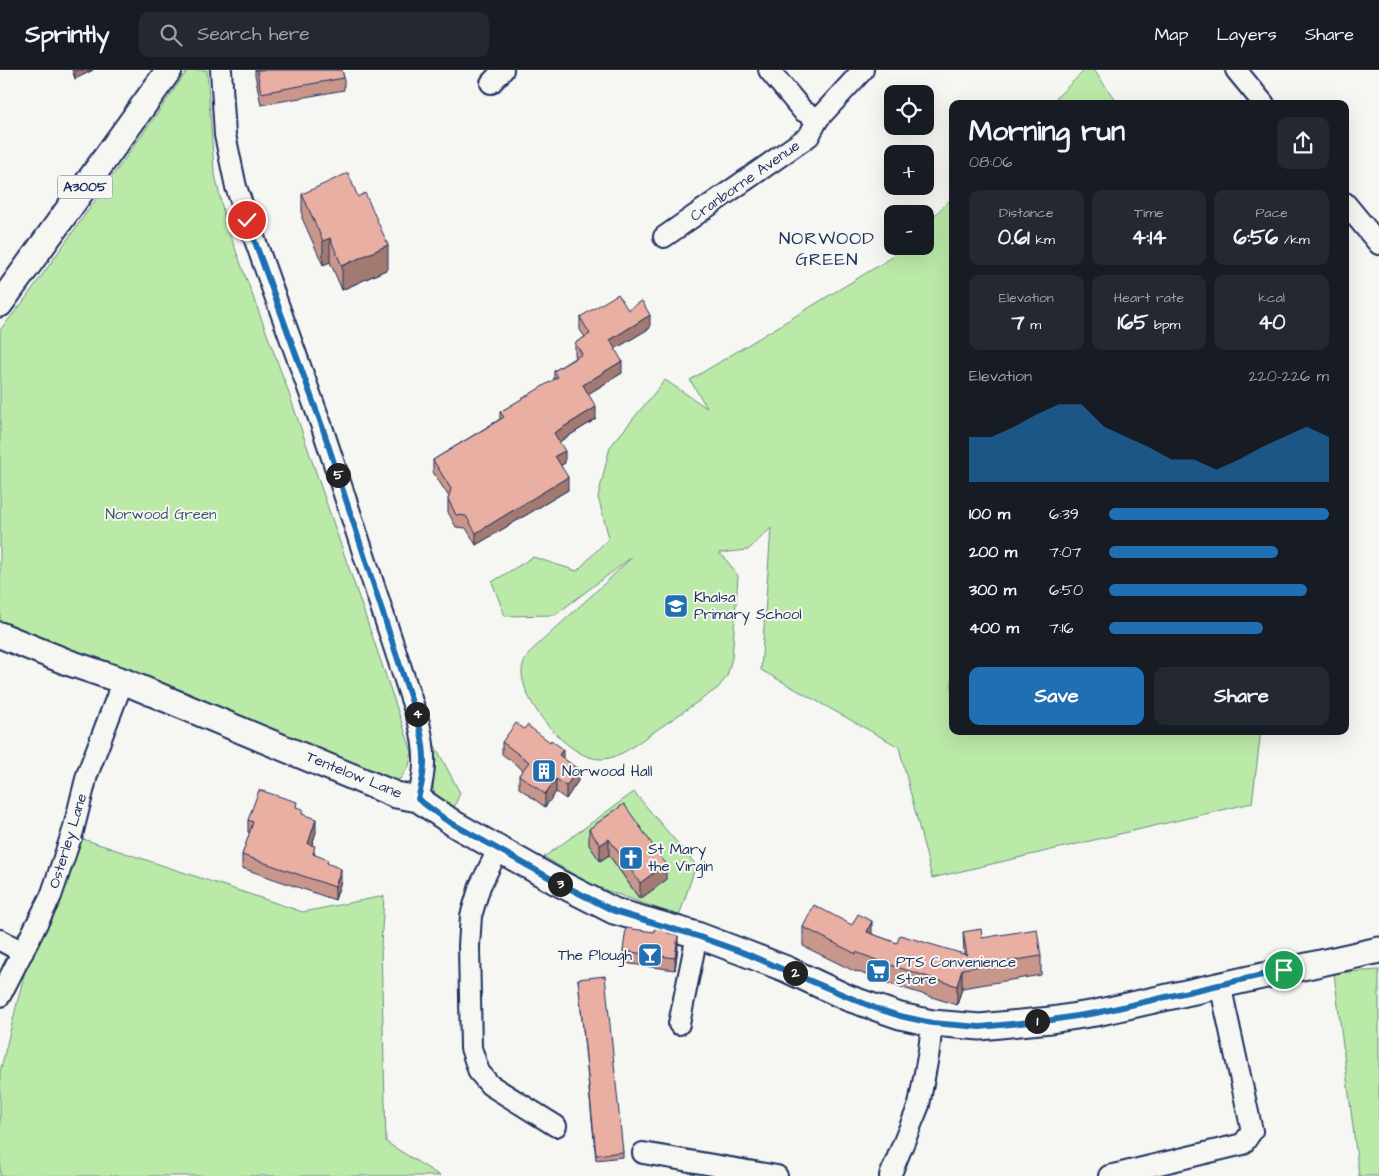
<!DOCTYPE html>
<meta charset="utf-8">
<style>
body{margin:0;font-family:"Architects Daughter",sans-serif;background:#242831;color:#f1f3f6;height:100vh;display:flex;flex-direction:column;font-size:19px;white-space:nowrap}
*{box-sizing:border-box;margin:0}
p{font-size:16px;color:#9ea1a6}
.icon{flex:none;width:28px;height:28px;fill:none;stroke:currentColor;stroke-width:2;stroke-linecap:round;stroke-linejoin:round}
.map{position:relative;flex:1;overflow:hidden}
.details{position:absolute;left:949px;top:30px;width:400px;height:635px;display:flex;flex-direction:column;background:#171b24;border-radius:10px;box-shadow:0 5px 20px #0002}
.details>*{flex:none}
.fabs{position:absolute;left:884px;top:15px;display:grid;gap:10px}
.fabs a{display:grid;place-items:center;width:50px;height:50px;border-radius:10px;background:#171b24;box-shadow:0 5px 20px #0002;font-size:25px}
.pin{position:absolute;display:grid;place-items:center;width:42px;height:42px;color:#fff;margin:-21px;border:2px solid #fff;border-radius:50%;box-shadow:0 1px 5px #0007}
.km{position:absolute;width:25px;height:25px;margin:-12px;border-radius:50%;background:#222;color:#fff;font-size:14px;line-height:25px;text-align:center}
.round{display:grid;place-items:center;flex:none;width:52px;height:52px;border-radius:10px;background:#242831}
.overview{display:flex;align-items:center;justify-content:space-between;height:85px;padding:0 20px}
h1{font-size:28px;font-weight:700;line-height:38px}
.figures{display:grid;grid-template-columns:repeat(3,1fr);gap:8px;height:85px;padding:5px 20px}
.figures div{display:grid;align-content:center;border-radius:10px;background:#242831;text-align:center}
.figures b{font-size:21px;font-weight:700}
.figures small{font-size:14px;font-weight:400}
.figures p{font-size:14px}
.chart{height:140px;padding:10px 20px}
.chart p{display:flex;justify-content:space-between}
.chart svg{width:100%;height:90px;margin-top:5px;fill:#1f6fb2;opacity:.7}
.button{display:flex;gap:10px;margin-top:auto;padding:10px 20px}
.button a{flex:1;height:58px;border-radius:10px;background:#1f6fb2;color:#fff;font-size:20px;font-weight:700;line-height:58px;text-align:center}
.button a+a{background:#242831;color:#f1f3f6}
ul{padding:0 20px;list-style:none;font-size:16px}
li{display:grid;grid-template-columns:80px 60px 1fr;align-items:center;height:38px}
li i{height:12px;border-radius:6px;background:#1f6fb2}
header{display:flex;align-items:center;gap:30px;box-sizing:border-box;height:70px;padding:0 25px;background:#171b24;border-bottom:1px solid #363941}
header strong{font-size:24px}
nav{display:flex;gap:28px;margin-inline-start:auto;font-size:18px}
.search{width:350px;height:45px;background:#242831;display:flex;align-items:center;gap:12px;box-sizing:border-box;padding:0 18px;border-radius:10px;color:#9ea1a6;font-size:19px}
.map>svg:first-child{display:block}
</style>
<header>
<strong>Sprintly</strong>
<div class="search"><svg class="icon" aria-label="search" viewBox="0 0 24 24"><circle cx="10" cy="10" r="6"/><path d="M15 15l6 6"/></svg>Search here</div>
<nav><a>Map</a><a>Layers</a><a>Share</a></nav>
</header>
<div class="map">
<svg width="1379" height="1106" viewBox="0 0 1379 1106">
<rect width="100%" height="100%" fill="#f6f6f2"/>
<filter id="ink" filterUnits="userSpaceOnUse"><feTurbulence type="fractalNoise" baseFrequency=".02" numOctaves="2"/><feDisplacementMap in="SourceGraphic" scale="10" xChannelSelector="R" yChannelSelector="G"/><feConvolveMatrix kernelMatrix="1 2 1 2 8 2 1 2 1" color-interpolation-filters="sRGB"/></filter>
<g filter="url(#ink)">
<!-- green -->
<g fill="#bbe9a8" stroke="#6b8c83" fill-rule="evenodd">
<polygon points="188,0 207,0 214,100 226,154 286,315 412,682 409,696 400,709 388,711 259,654 0,554 0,260 23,232"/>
<polygon points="1085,0 1094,0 1118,34 1050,34"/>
<path d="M952,128V661H1261L1252,733L932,808L899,677L761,600L771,458L748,480L719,483L725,488L738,506L732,588L727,606L718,618L626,681C618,685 611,689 601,689C569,690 520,631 522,600C523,592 527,586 532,580L604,514L632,487L555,545L505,546L492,512L533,487L577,501L609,468L598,427L610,377L665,310L707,338L690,310L891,188L903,176H925V155Z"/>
<polygon points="433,672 460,723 453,740 437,728 433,719"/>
<path d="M634,722L696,795L679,846L594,816L544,787ZM624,750L639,829L609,785Z"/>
<polygon points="77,767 303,842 384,826 381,876 386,1072 440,1106 0,1106 0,1002 28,889"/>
<polygon points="1379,900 1379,1106 1359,1106 1334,903"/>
</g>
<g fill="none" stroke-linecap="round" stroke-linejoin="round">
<defs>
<g id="minor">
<path d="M221,0L225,65L236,117L322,357L419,653C426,683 426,700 418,729"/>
<polyline points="769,0 803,41 818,49"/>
<polyline points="1236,0 1264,34"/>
<polyline points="491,13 503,0"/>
<polyline points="1345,133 1379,174"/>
<polyline points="664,167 809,66 818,49 863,0"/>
<polyline points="499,778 480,816 471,846 469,876 471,978 479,1002 490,1015 556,1056"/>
<polyline points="0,870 23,882"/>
<polyline points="0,926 51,826 73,761 87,705 123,611"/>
<polyline points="679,954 697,865"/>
<polyline points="643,1083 777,1106"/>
<polyline points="890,1106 919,1035 929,981 932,953"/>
<polyline points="1109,1106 1243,1074 1252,1061 1220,914"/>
</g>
<g id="major">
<polyline points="0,234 169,0"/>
<polyline points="0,565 67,592 123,611 396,725 418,729 456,755 557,812 614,841 697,865 742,882 786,899 848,928 900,946 932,953 980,957 1051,950 1096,943 1379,880"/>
</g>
</defs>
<!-- minor casing -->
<use href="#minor" stroke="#1b2f5e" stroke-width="24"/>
<!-- major casing -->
<use href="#major" stroke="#1b2f5e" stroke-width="29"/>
<!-- minor -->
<use href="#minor" stroke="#f6f6f2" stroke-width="20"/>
<!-- major -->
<use href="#major" stroke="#f6f6f2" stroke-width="25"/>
</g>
<!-- wall -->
<g fill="#c8968b" stroke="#1b2f5e">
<polygon points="72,0 93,0 75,9"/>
<polygon points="255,0 342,0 344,8 344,20 261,35 255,5"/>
<polygon points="302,124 358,127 388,199 342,220 330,192 323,195 302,148"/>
<polygon points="628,240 650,258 615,279 622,303 588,324 596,349 559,372 565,393 561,395 568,420 476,475 466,458 456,457 448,442 448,429 449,427 433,402 433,390 500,349 500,342 554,310 554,301 576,287 575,285 575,273 585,267 580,260 580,247"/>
<polygon points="502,672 563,688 578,711 566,729 556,722 545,737 519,718 519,705 523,700 502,684"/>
<polygon points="624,734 666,810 640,829 609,785 600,791 589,775 589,759"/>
<polygon points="297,737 316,762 312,775 315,785 328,794 341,811 335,830 242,798 242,785 250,763 248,762 248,750"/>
<polygon points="852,855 872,864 897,873 964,884 963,862 1041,886 1041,905 962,918 957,935 884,912 856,901 856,902 803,876 803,857"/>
<polygon points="668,863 678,877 675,900 623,893 623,881"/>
<polygon points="578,909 623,1082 623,1087 596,1090"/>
</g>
<!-- shaded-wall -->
<g fill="#a27a71" stroke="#1b2f5e">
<polygon points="75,0 93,0 75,9"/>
<polygon points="330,168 330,192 323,195 323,171"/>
<polygon points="388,175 388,199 342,220 342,196"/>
<polygon points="650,245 650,258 610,282 610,270"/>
<polygon points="622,291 622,303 583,327 583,315"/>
<polygon points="596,337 596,349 554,375 554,363"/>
<polygon points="565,381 565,393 555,399 555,386"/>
<polygon points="568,407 568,420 476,475 476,463"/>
<polygon points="563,679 563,691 559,685"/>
<polygon points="578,699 578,711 566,729 566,716"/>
<polygon points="556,709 556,722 545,737 545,724"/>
<polygon points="316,749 316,762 308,787 308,774"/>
<polygon points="609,769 609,785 600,791 600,775"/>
<polygon points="666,794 666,810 640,829 640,813"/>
<polygon points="341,799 341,811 335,830 335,817"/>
<polygon points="872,851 872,870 867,862"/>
<polygon points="678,865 678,877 675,900 675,888"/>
<polygon points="962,899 962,918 957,935 957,916"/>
</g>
<!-- building -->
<g fill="#e8afa2" stroke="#1b2f5e">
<polygon points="257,0 342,0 344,8 261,23"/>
<polygon points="348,103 358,127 365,123 388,175 342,196 330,168 323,171 302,124"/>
<polygon points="618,224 628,240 642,231 650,245 610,270 622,291 583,315 596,337 554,363 565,381 555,386 568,407 476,463 466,446 456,445 448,429 451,419 433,390 504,347 500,342 558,307 554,301 582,284 575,273 590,264 580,247"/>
<polygon points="516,653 524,659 527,655 550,672 551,670 563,679 559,685 578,699 566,716 556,709 545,724 519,705 529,692 502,672"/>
<polygon points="259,720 297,732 296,737 303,739 302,744 316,749 308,774 315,776 313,784 328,790 327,793 341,799 335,817 242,785 253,752 248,750"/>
<polygon points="624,734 666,794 640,813 609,769 600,775 589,759"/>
<polygon points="814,835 852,855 858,844 872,851 867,862 897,873 900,865 967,885 963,862 981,859 982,868 1037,859 1041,886 962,899 957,916 884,893 856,882 856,884 803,857"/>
<polygon points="626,858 654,862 655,858 668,859 668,863 678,865 675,888 623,881"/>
<polygon points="605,906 623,1082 596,1085 578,909"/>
</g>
</g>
<g fill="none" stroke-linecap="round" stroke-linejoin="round" filter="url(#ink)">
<defs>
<path id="route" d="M247,150L322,356L419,654C426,683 426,700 418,729L446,750L557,812L614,841L697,866L742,882L875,938L900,946L932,953L980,957L1051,950L1096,943L1284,900"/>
</defs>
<!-- route casing -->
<use href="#route" stroke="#fff" stroke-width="10"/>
<!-- route -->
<use href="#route" stroke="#1f6fb2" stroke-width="6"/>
</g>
<!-- icons -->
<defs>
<symbol id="school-square" viewBox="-11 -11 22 22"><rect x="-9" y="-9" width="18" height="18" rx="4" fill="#1f6fb2" stroke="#f6f6f2"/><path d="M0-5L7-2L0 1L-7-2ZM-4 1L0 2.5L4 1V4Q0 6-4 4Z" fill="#fff"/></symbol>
<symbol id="building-square" viewBox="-11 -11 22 22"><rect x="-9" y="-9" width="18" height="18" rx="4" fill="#1f6fb2" stroke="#f6f6f2"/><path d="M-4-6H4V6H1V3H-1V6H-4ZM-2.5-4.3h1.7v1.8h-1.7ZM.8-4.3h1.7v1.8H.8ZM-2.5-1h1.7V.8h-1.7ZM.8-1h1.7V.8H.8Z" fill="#fff"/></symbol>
<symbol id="church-square" viewBox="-11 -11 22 22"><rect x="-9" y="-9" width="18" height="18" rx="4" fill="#1f6fb2" stroke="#f6f6f2"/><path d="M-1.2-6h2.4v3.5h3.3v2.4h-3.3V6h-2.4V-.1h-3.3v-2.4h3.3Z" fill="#fff"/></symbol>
<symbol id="bar-square" viewBox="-11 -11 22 22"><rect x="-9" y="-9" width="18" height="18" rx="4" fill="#1f6fb2" stroke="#f6f6f2"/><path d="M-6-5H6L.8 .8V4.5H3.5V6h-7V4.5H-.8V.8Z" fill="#fff"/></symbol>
<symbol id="supermarket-square" viewBox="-11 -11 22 22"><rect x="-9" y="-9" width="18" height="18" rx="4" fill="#1f6fb2" stroke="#f6f6f2"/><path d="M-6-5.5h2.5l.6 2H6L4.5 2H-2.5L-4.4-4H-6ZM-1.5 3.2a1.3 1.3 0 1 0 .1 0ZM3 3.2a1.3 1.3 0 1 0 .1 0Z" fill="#fff"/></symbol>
</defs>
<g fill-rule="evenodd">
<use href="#school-square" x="662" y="522" width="28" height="28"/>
<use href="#building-square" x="530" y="687" width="28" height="28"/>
<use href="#church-square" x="617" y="774" width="28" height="28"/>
<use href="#bar-square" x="636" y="871" width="28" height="28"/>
<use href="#supermarket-square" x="864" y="887" width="28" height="28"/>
</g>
<g text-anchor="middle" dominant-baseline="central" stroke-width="4" stroke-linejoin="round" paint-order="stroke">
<!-- shield labels -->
<rect fill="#f6f6f2" stroke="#5d6b8a" stroke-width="1" x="57.5" y="105.5" width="55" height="23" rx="4"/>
<g font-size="14" font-weight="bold" fill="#1b2f5e">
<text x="85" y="117">A3005</text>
</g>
<!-- street labels -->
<g font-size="15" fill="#1b2f5e" stroke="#f6f6f2">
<text transform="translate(745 111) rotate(-35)">Cranborne Avenue</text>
<text transform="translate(354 705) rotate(22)">Tentelow Lane</text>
<text transform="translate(68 771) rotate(-73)">Osterley Lane</text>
</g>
<!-- park labels -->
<g font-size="15" fill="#3b546d" stroke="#f6f6f2">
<text x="161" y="444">Norwood Green</text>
</g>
<!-- poi labels -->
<g font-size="15" fill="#1b2f5e" stroke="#f6f6f2" text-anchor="start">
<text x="694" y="527">Khalsa<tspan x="694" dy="17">Primary School</tspan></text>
<text x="562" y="701">Norwood Hall</text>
<text x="648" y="779">St Mary<tspan x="648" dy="17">the Virgin</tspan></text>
<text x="632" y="885" text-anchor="end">The Plough</text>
<text x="896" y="892">PTS Convenience<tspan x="896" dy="17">Store</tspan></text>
</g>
<!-- quarter labels -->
<g font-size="18" letter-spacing="1" fill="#1b2f5e" stroke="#f6f6f2">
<text x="827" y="168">NORWOOD<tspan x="827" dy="21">GREEN</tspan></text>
</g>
</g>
</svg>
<div class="fabs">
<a><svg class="icon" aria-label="locate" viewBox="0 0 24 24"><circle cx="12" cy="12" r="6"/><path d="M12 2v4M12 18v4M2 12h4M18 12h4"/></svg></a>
<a>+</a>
<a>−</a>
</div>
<div class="pin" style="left:1284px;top:900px;background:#1e9e55"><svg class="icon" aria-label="arrive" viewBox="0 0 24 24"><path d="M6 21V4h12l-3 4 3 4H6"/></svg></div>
<div class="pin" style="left:247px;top:150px;background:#d93025"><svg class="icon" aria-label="check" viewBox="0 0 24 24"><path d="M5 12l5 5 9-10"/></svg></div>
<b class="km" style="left:1037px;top:951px">1</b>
<b class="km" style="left:795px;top:903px">2</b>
<b class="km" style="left:560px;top:814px">3</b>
<b class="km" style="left:417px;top:644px">4</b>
<b class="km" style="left:338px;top:405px">5</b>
<section class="details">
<div class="overview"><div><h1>Morning run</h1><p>08:06</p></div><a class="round"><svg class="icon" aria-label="share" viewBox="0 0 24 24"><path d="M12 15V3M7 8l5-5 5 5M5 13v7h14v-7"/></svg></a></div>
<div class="figures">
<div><p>Distance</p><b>0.61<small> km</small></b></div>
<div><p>Time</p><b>4:14</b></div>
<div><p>Pace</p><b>6:56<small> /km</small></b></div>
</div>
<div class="figures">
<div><p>Elevation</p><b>7<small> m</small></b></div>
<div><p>Heart rate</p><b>165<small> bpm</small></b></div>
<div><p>kcal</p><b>40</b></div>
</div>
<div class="chart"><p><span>Elevation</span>220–226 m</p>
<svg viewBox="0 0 160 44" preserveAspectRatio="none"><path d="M0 44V22L10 22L20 17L30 11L40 6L50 6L60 17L70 22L80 27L90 33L100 33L110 38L120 33L130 27L140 22L150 17L160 22V44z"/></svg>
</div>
<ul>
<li><b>100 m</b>6:39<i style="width:100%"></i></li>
<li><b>200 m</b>7:07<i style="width:77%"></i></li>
<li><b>300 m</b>6:50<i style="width:90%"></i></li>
<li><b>400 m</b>7:16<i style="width:70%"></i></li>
</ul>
<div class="button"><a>Save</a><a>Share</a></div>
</section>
</div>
